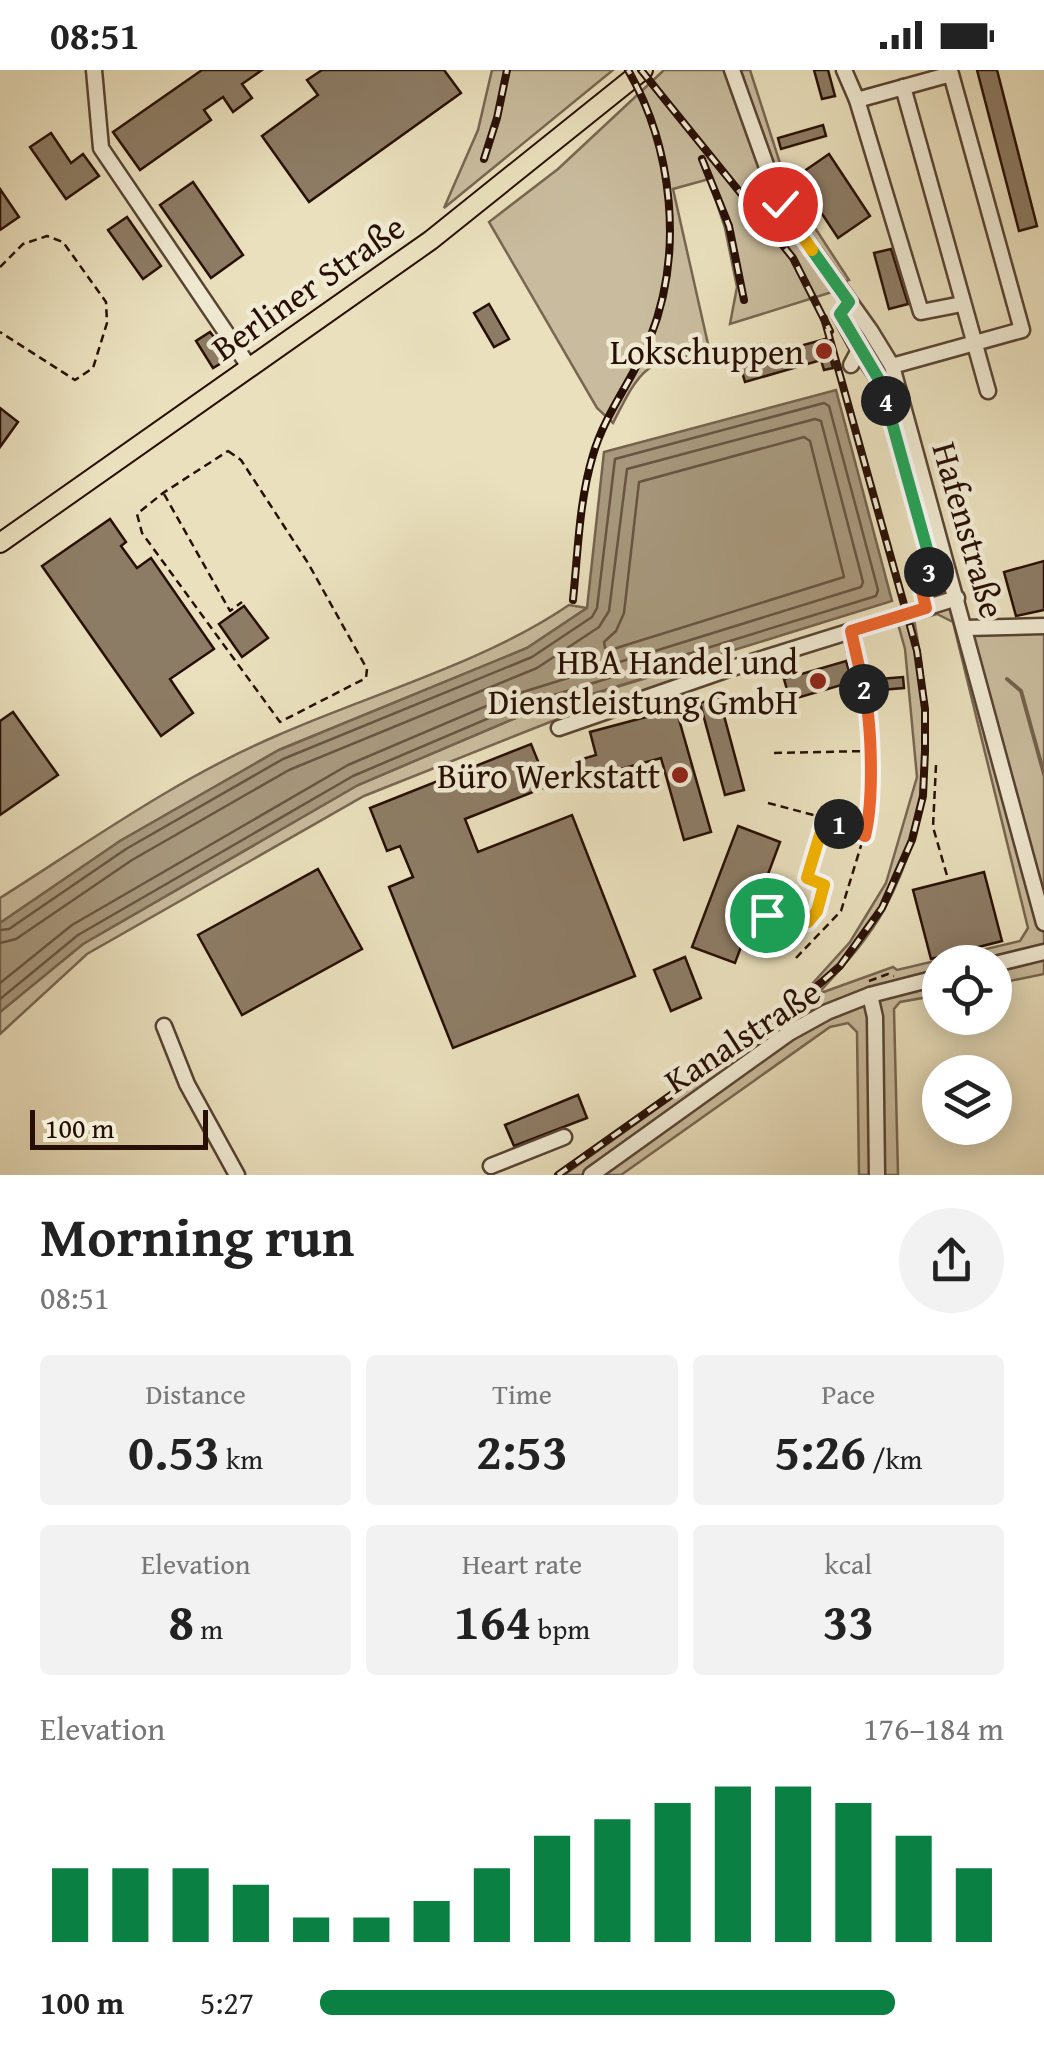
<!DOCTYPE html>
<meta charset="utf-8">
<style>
body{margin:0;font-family:"Gentium Book Plus",serif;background:#f2f2f2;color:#222;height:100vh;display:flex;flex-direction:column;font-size:38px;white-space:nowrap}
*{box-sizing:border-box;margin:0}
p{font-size:32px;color:#767676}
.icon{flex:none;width:55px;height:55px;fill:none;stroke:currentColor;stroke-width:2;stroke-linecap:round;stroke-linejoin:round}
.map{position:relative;height:1105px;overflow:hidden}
.drawer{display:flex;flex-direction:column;background:#fff;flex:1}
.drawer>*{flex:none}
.controls{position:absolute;left:922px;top:875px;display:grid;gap:20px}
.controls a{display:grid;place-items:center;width:90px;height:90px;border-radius:50%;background:#fff;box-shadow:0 5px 25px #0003;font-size:50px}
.scale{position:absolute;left:30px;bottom:25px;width:178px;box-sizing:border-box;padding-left:10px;border:5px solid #280f05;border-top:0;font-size:28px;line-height:35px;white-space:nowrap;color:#280f05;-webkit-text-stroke:8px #f1ebd4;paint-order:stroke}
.pin{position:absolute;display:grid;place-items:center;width:85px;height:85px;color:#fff;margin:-42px;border:5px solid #fff;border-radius:50%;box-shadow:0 2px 10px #0007}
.km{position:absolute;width:50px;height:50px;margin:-25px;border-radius:50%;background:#222;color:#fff;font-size:28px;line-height:50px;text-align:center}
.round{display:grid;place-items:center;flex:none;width:105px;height:105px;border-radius:52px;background:#f2f2f2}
.headline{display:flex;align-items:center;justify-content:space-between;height:170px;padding:0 40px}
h1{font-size:55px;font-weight:700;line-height:75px}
.stats{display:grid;grid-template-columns:repeat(3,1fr);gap:15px;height:170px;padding:10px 40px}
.stats div{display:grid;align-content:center;border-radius:10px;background:#f2f2f2;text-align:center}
.stats b{font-size:50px;font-weight:700}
.stats small{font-size:28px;font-weight:400}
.stats p{font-size:28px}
.chart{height:280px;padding:20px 40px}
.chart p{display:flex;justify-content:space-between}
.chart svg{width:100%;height:180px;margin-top:10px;stroke:#0b8043;stroke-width:6}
ul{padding:0 40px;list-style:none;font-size:32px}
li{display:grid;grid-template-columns:160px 120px 1fr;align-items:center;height:75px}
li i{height:25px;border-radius:12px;background:#0b8043}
.status{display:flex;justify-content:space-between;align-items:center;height:70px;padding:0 50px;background:#fff;direction:ltr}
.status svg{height:28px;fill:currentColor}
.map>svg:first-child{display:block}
</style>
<div class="status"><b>08:51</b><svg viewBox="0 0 49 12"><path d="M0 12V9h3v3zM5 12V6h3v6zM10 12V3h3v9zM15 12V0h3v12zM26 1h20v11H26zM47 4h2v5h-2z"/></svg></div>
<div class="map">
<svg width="1044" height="1105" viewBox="0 0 1044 1105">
<rect width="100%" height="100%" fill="#eae0bd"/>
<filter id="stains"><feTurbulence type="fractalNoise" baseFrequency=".002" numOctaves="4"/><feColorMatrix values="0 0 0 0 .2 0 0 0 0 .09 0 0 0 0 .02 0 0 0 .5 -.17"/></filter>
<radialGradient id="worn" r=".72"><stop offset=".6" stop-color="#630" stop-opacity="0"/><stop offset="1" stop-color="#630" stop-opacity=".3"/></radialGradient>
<!-- green -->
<g fill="#c9bc9e" stroke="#786652" stroke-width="2.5">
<polygon points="492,0 613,0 444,138 478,60"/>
<path d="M664,0H726L777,144L832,222L730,254L737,217L725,158L709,109L673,119L710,283C645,290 642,296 613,353L597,338L489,152L558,99Z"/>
<polygon points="741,0 750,0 787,115 849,210 842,213 779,120"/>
<path d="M938,498L953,551H1044V904L995,914V892H940V925L900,932L894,939L898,1105H859L857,962L848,953L830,957L621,1105H564L804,934L802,925L850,872L886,813L917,707L905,579L898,554L914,550C934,655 936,742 884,840C867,871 841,898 818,924L893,897L897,900L1020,871L1028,858L953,552L937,544L923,548L914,521L927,517Z"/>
<path d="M569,535L587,538L527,578L279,680L120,771L0,853V828C90,771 178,708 276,666C371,624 484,593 569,535Z"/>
<polygon points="722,585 724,593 550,652 364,726 87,884 0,964 0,942 83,874 358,715 518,647"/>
</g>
<!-- water -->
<polygon fill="#a8997e" stroke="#75624e" stroke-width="2.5" points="836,320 892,531 518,647 358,715 83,874 0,942 0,853 120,771 279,680 527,578 587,538 604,382"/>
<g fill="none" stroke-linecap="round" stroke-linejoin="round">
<!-- shore -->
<g stroke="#685442" stroke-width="2.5">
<polygon points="804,367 810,371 844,507 610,580 605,578 604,572 616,561 624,543 639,412"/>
<polyline points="0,860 9,859 126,779 283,689 532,587 592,547 597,538 615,389 824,333 829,336 878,520 876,526 515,637 353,706 78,865 0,929"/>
<polyline points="0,873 16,869 132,790 289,700 537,598 599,557 609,541 627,399 815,349 821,351 863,512 861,517 510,626 348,695 72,855 0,913"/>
</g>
<!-- stream -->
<polyline stroke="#75624e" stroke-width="4" points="1007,609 1021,621 1044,704"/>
</g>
<!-- building -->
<g fill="#8d7c65" stroke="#280f05" stroke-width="2.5">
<polygon points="202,0 262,0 242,14 252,28 233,42 223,27 204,40 211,50 140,100 113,62"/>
<polygon points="322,0 444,0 461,23 309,132 262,66 318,25 307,10"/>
<polygon points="814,0 828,0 835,26 822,29"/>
<polygon points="977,0 997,0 1037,156 1019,161"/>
<polygon points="823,55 826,66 781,79 778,68"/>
<polygon points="51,63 71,93 83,84 99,106 66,129 30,77"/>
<polygon points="829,84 870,146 838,168 797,106"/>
<polygon points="193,112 243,185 211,208 160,135"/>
<polygon points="0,119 19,147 0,160"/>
<polygon points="127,147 161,196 143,209 108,160"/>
<polygon points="891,179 908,234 889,239 874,183"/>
<polygon points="489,234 509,269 494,277 474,243"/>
<polygon points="210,262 230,288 213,298 196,271"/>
<polygon points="825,269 833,298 824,300 821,290 745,312 736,281 760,274 764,286"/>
<polygon points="0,338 18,352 0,377"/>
<polygon points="110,449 126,472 121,476 137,498 151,488 214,579 170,609 193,643 161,666 42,496"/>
<polygon points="1044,491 1044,540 1016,546 1004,502"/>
<polygon points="244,536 268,568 242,587 219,554"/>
<polygon points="846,591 852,612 790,630 784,609"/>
<polygon points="903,607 904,618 868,621 867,610"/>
<polygon points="719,627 744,720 725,725 700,633"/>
<polygon points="676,639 711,762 684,770 661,688 584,709 579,690 596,685 590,662"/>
<polygon points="13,642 58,705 0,745 0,651"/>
<polygon points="531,674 548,716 465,749 478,782 572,745 635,906 453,978 389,817 413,807 400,776 387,781 370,738"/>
<polygon points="738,756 780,772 735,893 692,877"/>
<polygon points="318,799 362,879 242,945 198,865"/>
<polygon points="984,802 1002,871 931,889 913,820"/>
<polygon points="685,887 701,928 671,941 654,900"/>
<polygon points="578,1025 587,1048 514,1076 505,1055"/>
</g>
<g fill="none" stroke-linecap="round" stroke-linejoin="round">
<defs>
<g id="minor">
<polyline points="94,0 101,78 250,298"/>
<polyline points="732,0 780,134 870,260 892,296 1044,853"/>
<polyline points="844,0 857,30 921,242 962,234"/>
<polyline points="903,17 988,321"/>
<polyline points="857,30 951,4 1022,260 892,296"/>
<polyline points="849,232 840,245 859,280 851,295"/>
<polyline points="859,280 881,313 932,497 922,521 926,538"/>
<polyline points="965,558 1044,556"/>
<polyline points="851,561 855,581"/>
<polyline points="559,658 726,600 957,528"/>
<polyline points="995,894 1044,882"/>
<polyline points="870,925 875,947 877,1105"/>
<polyline points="164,956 187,1014 237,1105"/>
<polyline points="491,1096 564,1067"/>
<polyline points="591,1105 789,963 827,942 870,925 940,907"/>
</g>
<polyline id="major" points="0,473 431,170 643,0"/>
</defs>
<!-- minor casing -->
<use href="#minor" stroke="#584333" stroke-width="19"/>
<!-- major casing -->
<use href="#major" stroke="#280f05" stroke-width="22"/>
<!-- path -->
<g stroke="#280f05" stroke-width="2.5" stroke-dasharray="8 5" stroke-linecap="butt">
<polyline points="0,197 23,174 47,166 63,172 106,232 107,253 93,298 75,310 0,262"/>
<polygon points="228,381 241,390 308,493 367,599 366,608 280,652 142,463 137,444 163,423"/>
<polyline points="164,424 230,541 242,532"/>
<polyline points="774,683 868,681"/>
<polyline points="936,695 933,757 948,809"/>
<polyline points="768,733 825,748 864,765"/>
<polyline points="767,845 808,852 817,841 823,815 807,808 825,748"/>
<polyline points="796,888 841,841 871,743 871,649 858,592"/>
<polyline points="869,911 888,904 894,906"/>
</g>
<!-- minor -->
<use href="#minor" stroke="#f1ebd4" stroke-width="14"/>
<!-- major -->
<use href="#major" stroke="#eae0bd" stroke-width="18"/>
<defs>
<g id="rail">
<polyline points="641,0 751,136"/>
<polyline points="484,89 497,48 507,0"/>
<polyline points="702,89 729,156 744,230"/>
<polyline points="744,127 793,188 830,261"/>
<path d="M573,530C578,482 579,431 593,385C605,343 634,308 650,268C684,183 673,78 628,0"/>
<polyline points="558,1105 784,945 840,896 882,838 912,770 923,726 925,681 925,639 917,581 824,248"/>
</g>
</defs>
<!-- rail casing -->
<use href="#rail" stroke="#280f05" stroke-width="8"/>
<!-- rail -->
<use href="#rail" stroke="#f1ebd4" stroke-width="4" stroke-dasharray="11" stroke-linecap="butt"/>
</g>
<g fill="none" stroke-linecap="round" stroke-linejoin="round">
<defs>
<polyline id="split-1" points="767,845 808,852 817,841 824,815 807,808 825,748 839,754"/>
<path id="split-2" d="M839,754L865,766C874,730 872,656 864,619"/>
<polyline id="split-3" points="864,619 851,561 926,538 922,521 929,502"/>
<polyline id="split-4" points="886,331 932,497 929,502"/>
<polyline id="split-5" points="812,180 849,232 840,244 881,313 886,331"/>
<polyline id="split-6" points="780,134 812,180"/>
</defs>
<!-- split-1 casing -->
<use href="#split-1" stroke="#fff" stroke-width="20"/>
<!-- split-2 casing -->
<use href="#split-2" stroke="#fff" stroke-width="20"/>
<!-- split-3 casing -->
<use href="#split-3" stroke="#fff" stroke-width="20"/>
<!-- split-4 casing -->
<use href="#split-4" stroke="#fff" stroke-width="20"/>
<!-- split-5 casing -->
<use href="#split-5" stroke="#fff" stroke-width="20"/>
<!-- split-6 casing -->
<use href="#split-6" stroke="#fff" stroke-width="20"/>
<!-- split-1 -->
<use href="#split-1" stroke="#f5b400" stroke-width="12"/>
<!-- split-2 -->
<use href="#split-2" stroke="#f0652b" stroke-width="12"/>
<!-- split-3 -->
<use href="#split-3" stroke="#f0652b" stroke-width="12"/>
<!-- split-4 -->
<use href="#split-4" stroke="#22a559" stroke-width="12"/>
<!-- split-5 -->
<use href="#split-5" stroke="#22a559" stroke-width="12"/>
<!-- split-6 -->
<use href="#split-6" stroke="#f5b400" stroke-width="12"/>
</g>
<!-- markers -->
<g fill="#8f2418" stroke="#f1ebd4" stroke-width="4">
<circle cx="824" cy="281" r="10"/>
<circle cx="818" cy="611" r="10"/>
<circle cx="680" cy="705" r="10"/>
</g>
<g text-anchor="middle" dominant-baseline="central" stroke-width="9" stroke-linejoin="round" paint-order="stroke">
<!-- street labels -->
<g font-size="35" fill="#280f05" stroke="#f1ebd4">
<text transform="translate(308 217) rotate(-35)">Berliner Straße</text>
<text transform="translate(969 460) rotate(74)">Hafenstraße</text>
<text transform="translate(742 966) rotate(-33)">Kanalstraße</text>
</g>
<!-- poi labels -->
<g font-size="35" fill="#280f05" stroke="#f1ebd4" text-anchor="end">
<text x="804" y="281">Lokschuppen</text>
<text x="798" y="591">HBA Handel und<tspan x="798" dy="40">Dienstleistung GmbH</tspan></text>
<text x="660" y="705">Büro Werkstatt</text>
</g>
</g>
<rect width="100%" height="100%" filter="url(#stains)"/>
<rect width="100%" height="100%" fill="url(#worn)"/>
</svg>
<div class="controls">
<a><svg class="icon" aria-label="locate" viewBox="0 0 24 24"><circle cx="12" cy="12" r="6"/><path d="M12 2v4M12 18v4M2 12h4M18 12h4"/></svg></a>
<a><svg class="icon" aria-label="layers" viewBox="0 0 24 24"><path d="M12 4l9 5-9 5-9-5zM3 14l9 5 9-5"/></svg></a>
</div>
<div class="scale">100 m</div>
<div class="pin" style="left:767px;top:845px;background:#1e9e55"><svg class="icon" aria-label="arrive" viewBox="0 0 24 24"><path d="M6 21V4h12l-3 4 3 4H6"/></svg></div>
<div class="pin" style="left:780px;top:134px;background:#d93025"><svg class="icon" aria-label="check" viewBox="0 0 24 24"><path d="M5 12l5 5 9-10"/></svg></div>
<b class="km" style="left:839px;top:754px">1</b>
<b class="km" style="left:864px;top:619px">2</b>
<b class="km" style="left:929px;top:502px">3</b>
<b class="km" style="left:886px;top:331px">4</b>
</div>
<section class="drawer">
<div class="headline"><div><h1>Morning run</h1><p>08:51</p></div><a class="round"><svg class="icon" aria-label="share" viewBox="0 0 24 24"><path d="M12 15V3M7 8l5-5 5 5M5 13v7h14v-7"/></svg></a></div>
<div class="stats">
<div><p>Distance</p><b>0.53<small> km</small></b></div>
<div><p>Time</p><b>2:53</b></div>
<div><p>Pace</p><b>5:26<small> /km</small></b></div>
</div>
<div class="stats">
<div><p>Elevation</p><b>8<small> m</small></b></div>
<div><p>Heart rate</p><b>164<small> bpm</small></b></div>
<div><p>kcal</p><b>33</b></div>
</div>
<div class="chart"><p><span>Elevation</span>176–184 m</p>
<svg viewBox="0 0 160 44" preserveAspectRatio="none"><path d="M5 44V26M15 44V26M25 44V26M35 44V30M45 44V38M55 44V38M65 44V34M75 44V26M85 44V18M95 44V14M105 44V10M115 44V6M125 44V6M135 44V10M145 44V18M155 44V26"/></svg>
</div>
<ul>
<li><b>100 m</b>5:27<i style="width:84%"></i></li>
</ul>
</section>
